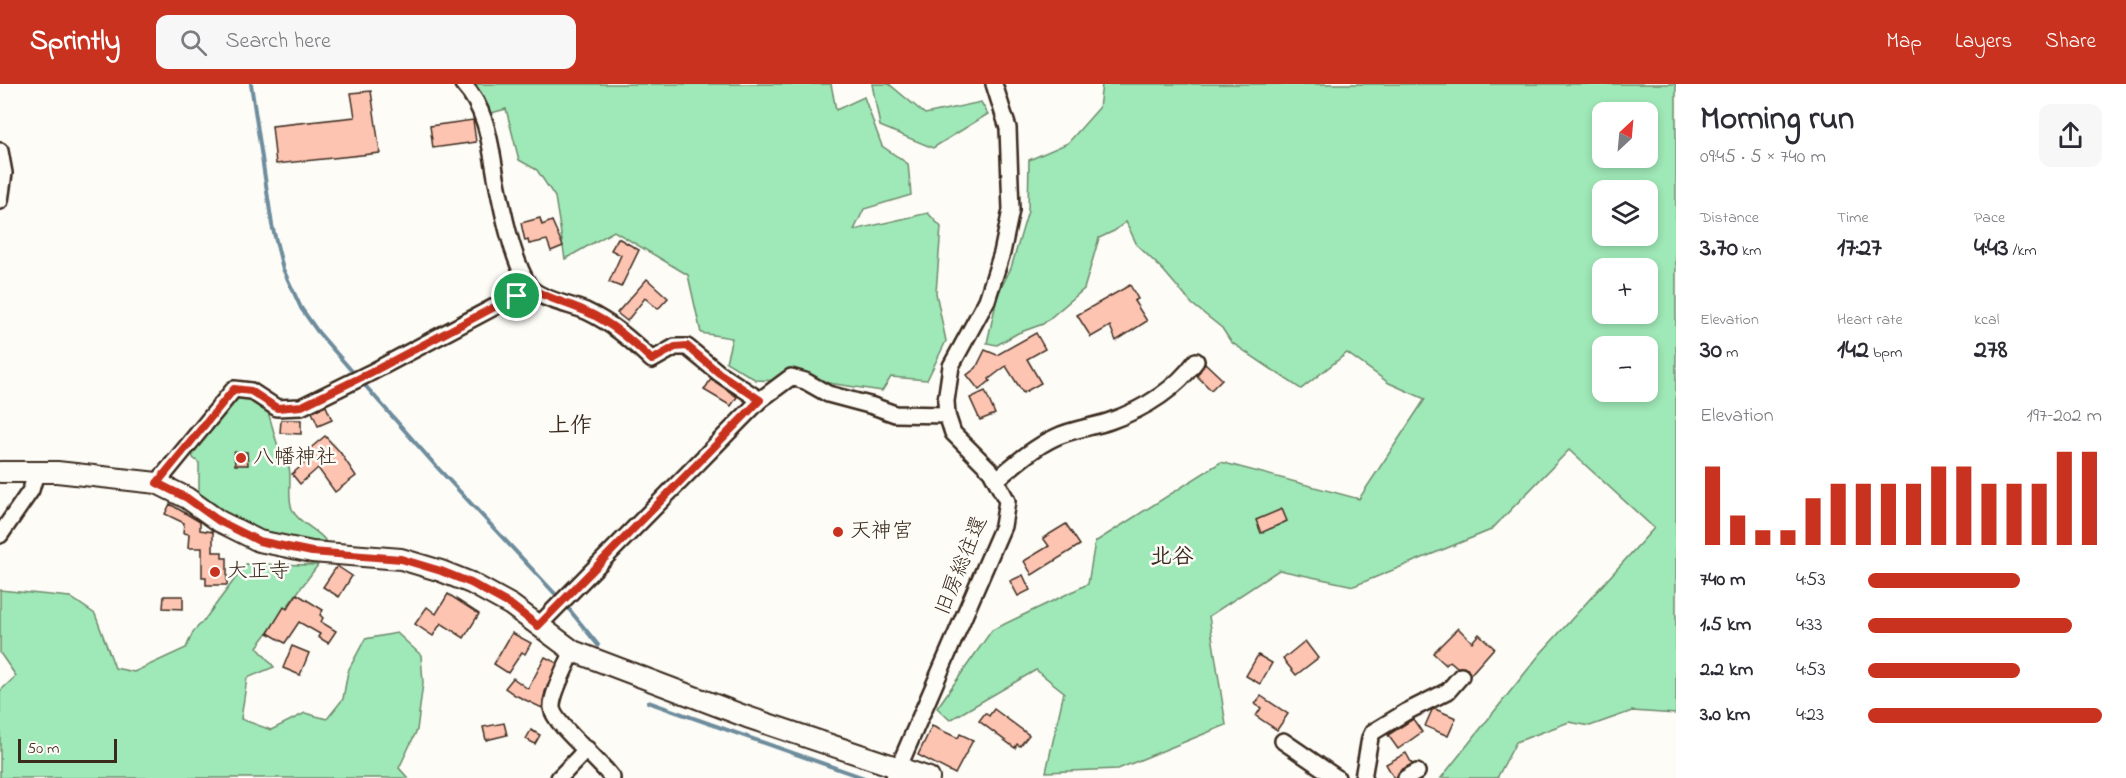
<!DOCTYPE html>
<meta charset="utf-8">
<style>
body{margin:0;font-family:"Indie Flower","Klee One",sans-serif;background:#f7f7f7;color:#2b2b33;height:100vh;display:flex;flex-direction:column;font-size:22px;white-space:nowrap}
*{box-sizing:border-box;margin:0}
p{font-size:20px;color:#7c7c81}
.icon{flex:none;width:33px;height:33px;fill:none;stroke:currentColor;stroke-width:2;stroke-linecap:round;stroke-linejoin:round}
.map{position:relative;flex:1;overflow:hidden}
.side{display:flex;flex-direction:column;background:#fff;width:450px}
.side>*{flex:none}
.needle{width:39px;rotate:26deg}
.buttons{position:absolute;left:1592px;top:18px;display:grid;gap:12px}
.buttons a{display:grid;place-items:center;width:66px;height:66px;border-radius:12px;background:#fff;box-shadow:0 3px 9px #0003;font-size:30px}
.scale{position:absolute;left:18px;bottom:15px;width:99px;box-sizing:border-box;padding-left:6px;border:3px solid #3b2a1e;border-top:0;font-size:16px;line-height:21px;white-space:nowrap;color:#3b2a1e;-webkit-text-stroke:4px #fdfcf7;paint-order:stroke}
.pin{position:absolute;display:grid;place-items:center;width:51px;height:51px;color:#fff;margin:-26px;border:3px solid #fff;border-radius:50%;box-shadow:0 2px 6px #0007}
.round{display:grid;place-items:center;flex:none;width:63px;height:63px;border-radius:12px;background:#f7f7f7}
.summary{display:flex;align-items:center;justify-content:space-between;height:102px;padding:0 24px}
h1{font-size:33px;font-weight:700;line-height:45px}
.stats{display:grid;grid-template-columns:repeat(3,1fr);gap:9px;height:102px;padding:6px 24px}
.stats div{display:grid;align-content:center}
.stats b{font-size:26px;font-weight:700}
.stats small{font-size:16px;font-weight:400}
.stats p{font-size:16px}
.chart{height:168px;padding:12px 24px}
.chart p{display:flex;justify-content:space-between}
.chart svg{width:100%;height:108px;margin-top:6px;stroke:#c8321e;stroke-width:6}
ul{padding:0 24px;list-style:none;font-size:20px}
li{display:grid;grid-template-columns:96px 72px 1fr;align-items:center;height:45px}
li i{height:15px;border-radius:8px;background:#c8321e}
header{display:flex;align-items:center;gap:36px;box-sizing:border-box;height:84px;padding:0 30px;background:#c8321e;color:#fff}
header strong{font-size:28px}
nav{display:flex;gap:33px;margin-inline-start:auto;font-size:21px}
.search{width:420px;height:54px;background:#f7f7f7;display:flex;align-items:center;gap:15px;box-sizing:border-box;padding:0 21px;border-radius:12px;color:#7c7c81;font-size:22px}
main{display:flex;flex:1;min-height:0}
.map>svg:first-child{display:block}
</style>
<header>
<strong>Sprintly</strong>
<div class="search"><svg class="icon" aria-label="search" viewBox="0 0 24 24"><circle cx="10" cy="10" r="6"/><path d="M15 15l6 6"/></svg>Search here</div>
<nav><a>Map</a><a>Layers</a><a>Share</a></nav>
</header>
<main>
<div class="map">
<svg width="1676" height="694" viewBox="0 0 1676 694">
<rect width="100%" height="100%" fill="#fdfcf7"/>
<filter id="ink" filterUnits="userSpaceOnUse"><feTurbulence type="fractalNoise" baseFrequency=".0167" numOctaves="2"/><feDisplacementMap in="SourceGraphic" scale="12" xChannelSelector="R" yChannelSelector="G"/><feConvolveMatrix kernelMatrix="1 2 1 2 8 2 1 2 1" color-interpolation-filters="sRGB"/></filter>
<g filter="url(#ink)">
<!-- green -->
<g fill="#9fe8b7" stroke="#6d896a" stroke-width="1.5" fill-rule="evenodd">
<polygon points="465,0 831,0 836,26 864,13 882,62 908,80 911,111 864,125 854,146 928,129 941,143 936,209 946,257 927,296 891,293 882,307 828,299 756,296 726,278 732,254 701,249 688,191 614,147 565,175 555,113 537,86 519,76 506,25 488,30"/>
<polygon points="872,0 889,0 925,30 981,18 988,30 933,64 880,42"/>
<path d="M1102,0H1676V630L1632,627L1590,642L1569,638L1516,658L1497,694H1441L1541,569L1654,444L1569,366L1491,446L1354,502L1279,486L1209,532L1226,641L1118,685L1046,688L1064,608L1036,586L950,636L937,624L992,546L1088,500L1095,458L1221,378L1359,415L1425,315L1389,299L1347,269L1301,305L1231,258L1222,244L1192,220L1163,186L1137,161L1126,138L1114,147L1099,154L1084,205L1043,240L1018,249L997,261L987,259L998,210L1011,184L1028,127L1029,76L1068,59L1099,24ZM1602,28H1647V74H1602ZM1602,106H1647V152H1602ZM1602,184H1647V230H1602ZM1602,262H1647V308H1602Z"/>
<path d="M247,311L264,319C271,333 272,344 277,359C279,367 286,374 289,383C292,396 287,411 292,425C298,439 316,444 325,456L323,462H303L258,447L227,432L199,412V379L193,374L192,360L234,313Z"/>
<polygon points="246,480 318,481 257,563 274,583 247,594 241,635 271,646 305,629 327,635 343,615 348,587 365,555 397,549 421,571 423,599 417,646 399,684 408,694 0,694 0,607 16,592 0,569 0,506 70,513 95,530 115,584 134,588 186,564 193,548 205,535"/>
</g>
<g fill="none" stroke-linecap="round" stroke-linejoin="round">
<!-- stream -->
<g stroke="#6d8c9c" stroke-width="4">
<polyline points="251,0 272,141 283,185 301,224 318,248 357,293"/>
<polyline points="362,298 435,381 559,514"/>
<polyline points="564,519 598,561"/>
<polyline points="648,618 864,694"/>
</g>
</g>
<!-- building -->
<g fill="#fdc4b2" stroke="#3b2a1e" stroke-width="1.5">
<polygon points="371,7 380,69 276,80 272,42 355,33 351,9"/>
<polygon points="473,36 476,58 433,64 430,42"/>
<polygon points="540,134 542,141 552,137 563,162 551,167 547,156 529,160 528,156 525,157 521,139"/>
<polygon points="618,154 639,166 621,203 609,198 621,171 611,166"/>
<polygon points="647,195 668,214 658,225 645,214 627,237 617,229"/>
<polygon points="1130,201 1138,215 1134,217 1147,237 1116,257 1110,242 1091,253 1077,231"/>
<polygon points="1036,249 1045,265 1027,275 1041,299 1023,309 1006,282 989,295 990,297 979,306 967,291 976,284 985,266 997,271"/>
<polygon points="1205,279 1222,295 1211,306 1197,292"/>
<polygon points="711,295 737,313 731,322 704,306"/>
<polygon points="985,307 995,330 980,336 970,314"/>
<polygon points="326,322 332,336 318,342 312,328"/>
<polygon points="281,336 301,336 301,350 280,349"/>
<polygon points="325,352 340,368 356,392 335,408 318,384 300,400 292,390 306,378 301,372"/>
<polygon points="234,368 247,368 248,381 235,381"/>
<polygon points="170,420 200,438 200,446 213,448 213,468 222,468 222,474 227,474 227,501 206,501 206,493 202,493 202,464 188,464 189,450 183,449 184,439 165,430"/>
<polygon points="1282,425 1287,437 1261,449 1256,436"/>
<polygon points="1066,440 1080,461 1032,491 1024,477 1049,462 1043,454"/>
<polygon points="337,482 352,492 339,513 323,503"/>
<polygon points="1023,491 1030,506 1018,512 1010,497"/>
<polygon points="297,510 323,526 320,531 323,534 321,538 336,547 328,559 318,553 320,550 299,538 285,559 268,549 284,523 287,525"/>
<polygon points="448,510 479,530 464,554 441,539 433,552 415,540 427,523 436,530"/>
<polygon points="164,512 183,512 183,525 163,524"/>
<polygon points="1458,544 1472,558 1479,550 1494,564 1470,591 1467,584 1457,583 1450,577 1446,581 1433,569"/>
<polygon points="512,549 531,559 525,570 522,568 508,589 494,580"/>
<polygon points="1305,557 1318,574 1296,591 1283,575"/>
<polygon points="292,562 309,569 300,591 283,584"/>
<polygon points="1258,571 1272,579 1260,600 1246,592"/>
<polygon points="545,573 557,579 545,608 542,624 515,611 505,604 513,594 528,605"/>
<polygon points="1261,612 1288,630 1277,646 1256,632 1261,624 1255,620"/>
<polygon points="994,625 1029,651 1020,662 1017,660 1015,664 979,637 985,629 989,632"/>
<polygon points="1435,625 1456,634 1448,652 1425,642 1432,626"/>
<polygon points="1413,635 1422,648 1398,665 1388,651"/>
<polygon points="504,639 507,651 486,656 483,643"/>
<polygon points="932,642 958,654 960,650 973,656 955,690 918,671"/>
<polygon points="531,646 540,651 535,660 526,655"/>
<polygon points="1406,669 1412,680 1401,686 1396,694 1394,694 1386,680"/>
</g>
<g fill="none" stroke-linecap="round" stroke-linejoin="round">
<defs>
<g id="minor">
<path d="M463,0C487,26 490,59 496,93C502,124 512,175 529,202C537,215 572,221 586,227C612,239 632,257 652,276L675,263H687L719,289L760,316"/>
<polyline points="0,67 4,89 0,117"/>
<path d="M996,396C1015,380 1034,363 1056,353C1073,345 1093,343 1110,337C1144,325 1175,306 1196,277"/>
<polyline points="157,399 234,305 251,307 277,324 301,323 370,289 530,204"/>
<polyline points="0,451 31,406 36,389"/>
<polyline points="538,542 760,316 791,293 805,297 828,310 873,322 895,330 947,331"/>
<path d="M573,567C567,581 551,610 552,624C554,641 600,676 612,694"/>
<polyline points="1283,657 1337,694"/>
<polyline points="559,694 587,665"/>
<polyline points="894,694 1003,442 1007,417 991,387 953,349 947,331 946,317 951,282 987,216 1002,169 1011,126 1008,44 994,0"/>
<polyline points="1363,694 1370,654 1373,648 1406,628 1448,607 1461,592"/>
<polyline points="1406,694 1417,688"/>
</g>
<polyline id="tertiary" points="0,388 57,388 157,399 187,414 219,437 259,457 312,468 401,475 441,487 471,499 511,521 573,567 747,633 929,694"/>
</defs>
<!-- minor casing -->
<use href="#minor" stroke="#3b2a1e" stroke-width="20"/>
<!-- tertiary casing -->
<use href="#tertiary" stroke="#3b2a1e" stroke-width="24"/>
<!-- minor -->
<use href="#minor" stroke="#fdfcf7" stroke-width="15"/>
<!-- tertiary -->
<use href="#tertiary" stroke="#fdfcf7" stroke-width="20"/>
</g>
</g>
<g fill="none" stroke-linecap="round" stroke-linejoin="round" filter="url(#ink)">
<defs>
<path id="route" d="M530,204C548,215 568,219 587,228C612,239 632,257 652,276L675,263L687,262L719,289L760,316L538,542L511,521L471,499L441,487L401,475L312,468L259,457L219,437L187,414L157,399L234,305L251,307L277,324L302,322L370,289Z"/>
</defs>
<!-- route casing -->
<use href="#route" stroke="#fff" stroke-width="12"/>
<!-- route -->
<use href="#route" stroke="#c8321e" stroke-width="8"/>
</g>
<!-- markers -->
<g fill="#c8321e" stroke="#fdfcf7" stroke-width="2">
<circle cx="241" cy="374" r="6"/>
<circle cx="838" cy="448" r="6"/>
<circle cx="215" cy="488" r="6"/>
</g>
<g text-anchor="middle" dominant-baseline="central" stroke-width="5" stroke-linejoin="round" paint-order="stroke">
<!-- poi labels -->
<g font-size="21" fill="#3b2a1e" stroke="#fdfcf7" text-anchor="start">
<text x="253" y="374">八幡神社</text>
<text x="850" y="448">天神宮</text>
<text x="227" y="488">大正寺</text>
</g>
<!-- street labels -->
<g font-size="21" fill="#3b2a1e" stroke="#fdfcf7">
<text transform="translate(962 482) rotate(-68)">旧房総往還</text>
</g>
<!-- neighbourhood labels -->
<g font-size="22" font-weight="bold" fill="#3b2a1e" stroke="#fdfcf7">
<text x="570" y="343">上作</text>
<text x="1172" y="474">北谷</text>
</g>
</g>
</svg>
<div class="buttons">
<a><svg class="needle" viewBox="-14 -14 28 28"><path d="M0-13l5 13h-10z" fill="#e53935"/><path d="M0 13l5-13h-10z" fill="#7c7c81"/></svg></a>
<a><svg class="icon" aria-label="layers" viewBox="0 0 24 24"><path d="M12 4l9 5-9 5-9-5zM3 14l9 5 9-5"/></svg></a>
<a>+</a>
<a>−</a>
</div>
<div class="scale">50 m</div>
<div class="pin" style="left:517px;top:212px;background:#1e9e55"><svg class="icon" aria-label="arrive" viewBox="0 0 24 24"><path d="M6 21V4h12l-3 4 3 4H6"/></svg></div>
</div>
<section class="side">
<div class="summary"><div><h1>Morning run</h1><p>09:45 · 5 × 740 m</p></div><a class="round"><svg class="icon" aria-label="share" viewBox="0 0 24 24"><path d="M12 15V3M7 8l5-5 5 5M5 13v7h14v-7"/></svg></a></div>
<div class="stats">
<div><p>Distance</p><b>3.70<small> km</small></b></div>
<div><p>Time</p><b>17:27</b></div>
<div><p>Pace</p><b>4:43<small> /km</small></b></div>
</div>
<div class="stats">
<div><p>Elevation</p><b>30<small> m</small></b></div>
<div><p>Heart rate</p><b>142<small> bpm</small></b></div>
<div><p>kcal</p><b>278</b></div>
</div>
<div class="chart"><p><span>Elevation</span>197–202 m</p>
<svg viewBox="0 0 160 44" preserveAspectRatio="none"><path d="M5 44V12M15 44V32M25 44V38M35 44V38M45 44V25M55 44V19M65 44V19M75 44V19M85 44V19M95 44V12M105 44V12M115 44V19M125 44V19M135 44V19M145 44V6M155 44V6"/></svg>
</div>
<ul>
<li><b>740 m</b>4:53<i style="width:65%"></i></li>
<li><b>1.5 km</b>4:33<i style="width:87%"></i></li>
<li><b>2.2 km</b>4:53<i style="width:65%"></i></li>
<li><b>3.0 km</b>4:23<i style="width:100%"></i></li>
</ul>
</section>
</main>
